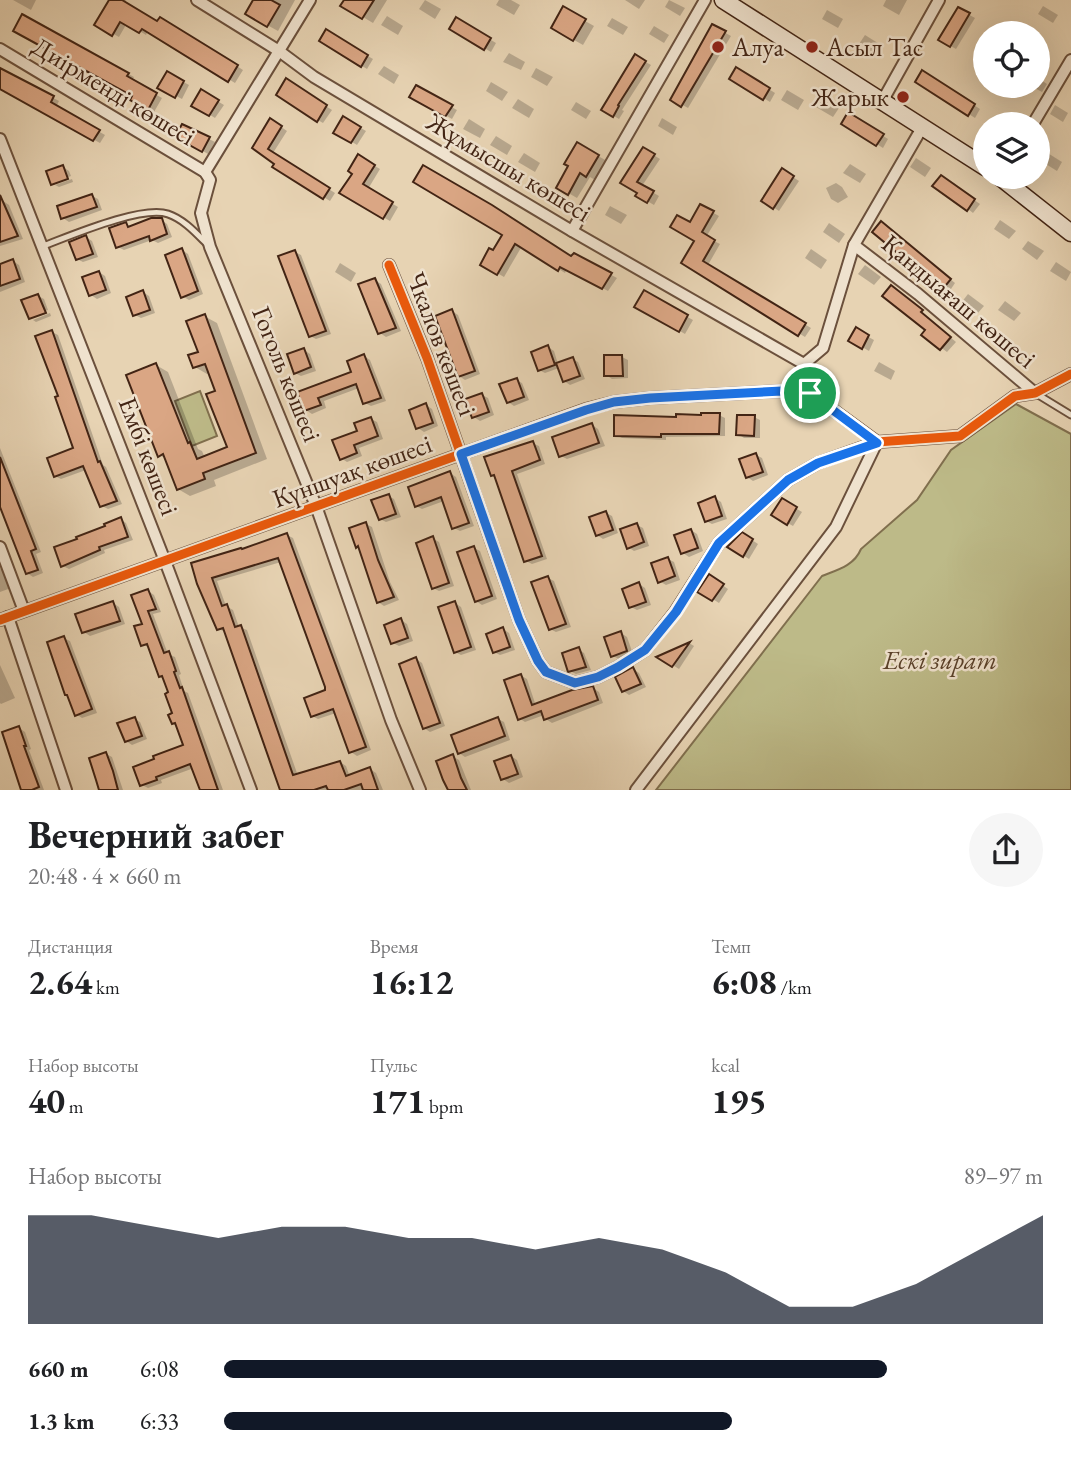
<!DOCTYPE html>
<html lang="ru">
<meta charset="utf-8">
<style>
body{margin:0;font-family:"EB Garamond",serif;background:#f6f6f6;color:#202124;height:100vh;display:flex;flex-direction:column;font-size:26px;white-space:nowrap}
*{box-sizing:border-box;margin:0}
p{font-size:23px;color:#757577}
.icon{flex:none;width:38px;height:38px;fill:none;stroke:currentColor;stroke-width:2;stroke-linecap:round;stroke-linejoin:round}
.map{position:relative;height:790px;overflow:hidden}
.drawer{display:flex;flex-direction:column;background:#fff;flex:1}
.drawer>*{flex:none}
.buttons{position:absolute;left:973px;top:21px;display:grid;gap:14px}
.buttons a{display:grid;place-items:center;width:77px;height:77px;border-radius:50%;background:#fff;box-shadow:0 7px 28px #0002;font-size:35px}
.pin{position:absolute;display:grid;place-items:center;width:60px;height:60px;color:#fff;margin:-30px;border:4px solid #fff;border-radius:50%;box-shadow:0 2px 7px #0007}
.round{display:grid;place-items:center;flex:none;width:74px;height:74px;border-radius:37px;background:#f6f6f6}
.head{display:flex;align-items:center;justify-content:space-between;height:119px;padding:0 28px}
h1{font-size:38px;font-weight:700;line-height:52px}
.metrics{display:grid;grid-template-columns:repeat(3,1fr);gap:10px;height:119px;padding:7px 28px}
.metrics div{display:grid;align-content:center}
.metrics b{font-size:35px;font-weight:700}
.metrics small{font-size:19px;font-weight:400}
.metrics p{font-size:19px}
.chart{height:196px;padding:14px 28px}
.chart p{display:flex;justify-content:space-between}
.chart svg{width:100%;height:126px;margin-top:7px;fill:#111827;opacity:.7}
ul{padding:0 28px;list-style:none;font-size:23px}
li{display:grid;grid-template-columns:112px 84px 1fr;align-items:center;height:52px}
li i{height:18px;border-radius:9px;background:#111827}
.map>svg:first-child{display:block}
</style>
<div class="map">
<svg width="1071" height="790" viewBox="0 0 1071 790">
<rect width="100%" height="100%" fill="#e7d3b3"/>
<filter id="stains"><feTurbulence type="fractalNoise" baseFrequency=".00286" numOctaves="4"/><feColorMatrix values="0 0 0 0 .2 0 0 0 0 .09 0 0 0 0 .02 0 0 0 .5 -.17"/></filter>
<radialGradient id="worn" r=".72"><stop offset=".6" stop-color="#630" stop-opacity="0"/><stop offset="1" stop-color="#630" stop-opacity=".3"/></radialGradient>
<!-- green -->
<g fill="#bdba88" stroke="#806f4e" stroke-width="2">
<polygon points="200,391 217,436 192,446 175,401"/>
<path d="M1016,404L1071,434V790H656L822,576C837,570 854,566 861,549L917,500L951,450Z"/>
</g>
<!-- shadow -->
<g fill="#0003">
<polygon points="13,0 36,0 31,10"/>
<polygon points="109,0 126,0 124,3 158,23 197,40 243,70 235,83 148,31 146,35 127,23 119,37 97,25"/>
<polygon points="255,0 295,0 278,31 247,14"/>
<polygon points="346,0 387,0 373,23 343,5"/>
<polygon points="425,0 441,9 435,19 419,9"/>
<polygon points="499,0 511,0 520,5 514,15 496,5"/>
<polygon points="625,0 645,0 639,9"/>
<polygon points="669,0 685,8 680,16 665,7"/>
<polygon points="886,0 907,0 899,15 883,6"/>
<polygon points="1043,6 1058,15 1053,23 1038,14"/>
<polygon points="564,9 594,26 583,45 553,28"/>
<polygon points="959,9 975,18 956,49 940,40"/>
<polygon points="827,10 843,19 838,28 822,19"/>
<polygon points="23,16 134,77 132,81 162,98 154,112 132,99 134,96"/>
<polygon points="387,16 403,26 398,35 381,25"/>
<polygon points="612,18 628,27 623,35 607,26"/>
<polygon points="456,19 496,43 491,52 451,28"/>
<polygon points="654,26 669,35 664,43 649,34"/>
<polygon points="713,26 731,36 688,108 672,99"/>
<polygon points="326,31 373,59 367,69 321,41"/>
<polygon points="865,35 881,45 876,54 859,44"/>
<polygon points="981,45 985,47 985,58 976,53"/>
<polygon points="509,53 525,62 521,70 503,62"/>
<polygon points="635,56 651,65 622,110 624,111 619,119 604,110"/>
<polygon points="384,66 399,75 394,84 378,74"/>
<polygon points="536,68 553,77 547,86 531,77"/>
<polygon points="0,69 59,101 56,107 105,135 100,143 0,88"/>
<polygon points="737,69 775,93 770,102 731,78"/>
<polygon points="923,72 980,109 975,118 917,81"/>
<polygon points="167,73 189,85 182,99 159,87"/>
<polygon points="1038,78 1047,84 1042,92 1031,86 1038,86"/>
<polygon points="286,81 332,110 323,123 302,111"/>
<polygon points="491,82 508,92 502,101 486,91"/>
<polygon points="416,88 457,110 452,119 412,96"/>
<polygon points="787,90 804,100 798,110 781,100"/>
<polygon points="202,92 224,105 215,118 194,105"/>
<polygon points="822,98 839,108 833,117 816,107"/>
<polygon points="518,99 534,109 529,118 512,108"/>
<polygon points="576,102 591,111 586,119 571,110"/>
<polygon points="1055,105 1068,113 1063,122 1050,114"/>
<polygon points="849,114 888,139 883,148 844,123"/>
<polygon points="344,118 366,131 357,145 336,132"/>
<polygon points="662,118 677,127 673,135 658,126"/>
<polygon points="469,119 485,129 480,138 463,129"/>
<polygon points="271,120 287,131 273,153 335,193 330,201 275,167 277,163 254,148"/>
<polygon points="183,126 215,142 208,154 177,136"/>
<polygon points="496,136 512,146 507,155 490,145"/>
<polygon points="577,144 607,161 595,180 590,177 577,198 558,187 570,165"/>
<polygon points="644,149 660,159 642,186 659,196 654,205 637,195 639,192 623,183"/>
<polygon points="1046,152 1062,162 1057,171 1041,161"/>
<polygon points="524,153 540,163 535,172 518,162"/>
<polygon points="358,156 380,169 368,189 398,207 390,221 342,193 355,173"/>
<polygon points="916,158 931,168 925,177 910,167"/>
<polygon points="850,164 866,174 860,183 843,173"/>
<polygon points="63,167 69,171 71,176 55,182 55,185 53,183"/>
<polygon points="782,170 799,181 779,211 763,200"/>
<polygon points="72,179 73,182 59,187 55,185"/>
<polygon points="947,181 980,204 973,213 968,209"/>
<polygon points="836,183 842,187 848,197 838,203 831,199 826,188"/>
<polygon points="92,196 98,199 102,210 69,222 63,218"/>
<polygon points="3,201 9,205 23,239 0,246 0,202"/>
<polygon points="610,206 627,215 621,224 605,215"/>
<polygon points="701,206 719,216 706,237 720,244 708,265 811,328 805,337 684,263 697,241 690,224"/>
<polygon points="161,220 167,224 172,237 158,243 152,240 124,250 118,247 126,224 131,227"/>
<polygon points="1000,220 1016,231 1009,239 994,229"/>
<polygon points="829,223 845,234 839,243 823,232"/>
<polygon points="887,227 955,283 949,292 943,288"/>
<polygon points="504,235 572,258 574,255 617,278 608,291 567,269 565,273 522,246 504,277 482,264 494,253"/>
<polygon points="86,237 92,241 98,257 83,262 77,259"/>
<polygon points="1028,241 1044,251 1037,260 1022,249"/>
<polygon points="811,249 827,260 821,269 805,258"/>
<polygon points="182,250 188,254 203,294 189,300 182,296"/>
<polygon points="295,252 301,255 331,334 316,339 310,336"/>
<polygon points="13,261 19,265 25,282 0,292 0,266"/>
<polygon points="1056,262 1071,272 1066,281 1050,271"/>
<polygon points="340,263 356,273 351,282 335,272"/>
<polygon points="865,265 881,277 874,285 858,274"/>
<polygon points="99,272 105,276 111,293 97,299 91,295"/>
<polygon points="375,280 381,284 401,331 386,337 380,333"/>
<polygon points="897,291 956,342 947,352 924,335 928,330"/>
<polygon points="143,292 149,296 155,313 141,318 135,315"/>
<polygon points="644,293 693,320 685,334 637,306"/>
<polygon points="968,294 984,306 977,314 961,303"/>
<polygon points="38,296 44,299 48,310 32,316 32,319 30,318"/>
<polygon points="1005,301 1021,313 1014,321 998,310"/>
<polygon points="452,311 458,315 480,374 465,380 459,376"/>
<polygon points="50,313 51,316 36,322 33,320"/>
<polygon points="204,316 217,323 267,459 214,480 216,486 190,496 178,489 167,459 159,455 156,365 168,372 198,449 202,451 205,458 229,448 217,392 210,373 207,374 195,367 200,353"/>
<polygon points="856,330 874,340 869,351 850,340"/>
<polygon points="52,332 58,335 103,465 106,467 122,504 108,509 102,506 86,470 61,479 55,476 75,449 60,397"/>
<polygon points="548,347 554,351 558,364 572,359 578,362 585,379 570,385 564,381 559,368 545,373 539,370"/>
<polygon points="304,350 310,354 316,371 301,376 295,373"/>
<polygon points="364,356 370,360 386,401 371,406 365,403 359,388 324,401 326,408 312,414 306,410 299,393 353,373"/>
<polygon points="622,357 628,360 628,378 612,379 606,375"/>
<polygon points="879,362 895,371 891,380 874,371"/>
<polygon points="516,380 522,383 529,400 514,406 508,402"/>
<polygon points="482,395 488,398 494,415 480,421 474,417"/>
<polygon points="426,405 432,409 438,426 424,432 418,428"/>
<polygon points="719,415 725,418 725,436 666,437 666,440 622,438 616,435 678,419"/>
<polygon points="754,417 760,420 760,438 744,438 738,434"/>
<polygon points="371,419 377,422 383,439 359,448 362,456 347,462 341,458"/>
<polygon points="592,425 598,429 605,446 567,459 561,456"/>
<polygon points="532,443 539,446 545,464 517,474 547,559 532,564 526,561 497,478 492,475"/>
<polygon points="0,448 41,552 36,554 43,573 33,577 27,573 0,499"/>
<polygon points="756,455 762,458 768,475 753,481 747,477"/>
<polygon points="450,473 456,477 474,526 460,531 454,528 444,501 422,509 416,506"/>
<polygon points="388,496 394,499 401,517 386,522 380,519"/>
<polygon points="715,498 721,502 727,519 712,524 706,521"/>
<polygon points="782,500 802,512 793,526 773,515"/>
<polygon points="606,513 612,516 618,533 603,539 597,535"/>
<polygon points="120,519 126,523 133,540 104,550 105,553 69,569 63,566 107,527"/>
<polygon points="366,524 372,527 390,582 399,600 384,606 378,602 361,549 357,546"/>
<polygon points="637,525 643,528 649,546 634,551 628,547"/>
<polygon points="691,530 697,534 703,551 689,557 683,553"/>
<polygon points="743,534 758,544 749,559 730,547"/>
<polygon points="287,535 293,538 371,750 357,756 351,752 336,713 318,719 312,716 327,691 281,562 217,581 226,606 233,610 239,627 247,630 298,776 340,762 346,766 350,777 370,769 376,773 383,790 281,790 226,632 218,629 193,564"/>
<polygon points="432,538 439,542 454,586 439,591 433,588"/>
<polygon points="474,548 480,551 497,599 482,605 476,601"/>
<polygon points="668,559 674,562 680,580 666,585 659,581"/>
<polygon points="0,568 4,571 11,588 0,592"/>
<polygon points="709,576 728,589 719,603 700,591"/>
<polygon points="548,578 554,581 571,627 556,632 550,629"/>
<polygon points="639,584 645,588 651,605 637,610 631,607"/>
<polygon points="148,591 154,595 161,612 153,614 168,654 175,657 181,674 179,675 184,691 188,693 223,790 203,790 194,768 161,780 162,783 148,788 142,785 185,746 178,726 173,723 174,714 165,679 161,676 149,648 143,644"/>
<polygon points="113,603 119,607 125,624 90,636 84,632"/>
<polygon points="455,603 461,607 476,650 461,655 455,652"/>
<polygon points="401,620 407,624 413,641 399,646 393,643"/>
<polygon points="503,629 509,633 515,650 500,655 494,652"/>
<polygon points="621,633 627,637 633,654 619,659 613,656"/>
<polygon points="63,638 70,641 97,713 82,718 76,714"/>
<polygon points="689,643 694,646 679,669 660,657"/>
<polygon points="578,649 584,653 591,670 576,674 570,671"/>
<polygon points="416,659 422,663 445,726 430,732 424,728"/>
<polygon points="0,665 15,698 1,704 0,703"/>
<polygon points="633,669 639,673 646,687 629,695 623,691"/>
<polygon points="520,675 527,679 536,706 593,688 599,692 603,703 552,723 546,719 544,715 525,722 519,718"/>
<polygon points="134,719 140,722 147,739 132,745 126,741"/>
<polygon points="498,719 504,722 510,740 465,757 459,753"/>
<polygon points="19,728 25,732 31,749 29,750 44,790 22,790 9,754 11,754"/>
<polygon points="106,754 112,757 123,790 101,790"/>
<polygon points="452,756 459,760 471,790 449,790"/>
<polygon points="511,756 517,760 523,777 509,783 503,779"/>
</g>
<!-- building -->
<g fill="#daa684" stroke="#422414" stroke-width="2">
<polygon points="109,0 122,0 157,21 160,17 238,65 228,82 142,29 139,33 120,22 112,36 94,25"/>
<polygon points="253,0 271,0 280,5 267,27 245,14"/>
<polygon points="344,0 374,0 362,19 340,6"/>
<polygon points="563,6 586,19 573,41 551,28"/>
<polygon points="958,7 970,13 950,47 938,40"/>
<polygon points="22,14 129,73 127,76 157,93 148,110 130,100 132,96 13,31"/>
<polygon points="456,17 491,38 484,50 449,29"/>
<polygon points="712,24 726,31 681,107 670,100"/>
<polygon points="326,29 368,55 361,67 319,41"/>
<polygon points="635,54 646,61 618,105 619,106 613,117 601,110"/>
<polygon points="736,67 770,88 763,100 729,79"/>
<polygon points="0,68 54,96 51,102 100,130 93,141 0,89"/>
<polygon points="922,70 975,104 968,116 915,82"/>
<polygon points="167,71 184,81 175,98 157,88"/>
<polygon points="286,78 327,105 317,122 276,95"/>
<polygon points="416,85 453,105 445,117 409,97"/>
<polygon points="201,89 219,100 209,116 191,106"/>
<polygon points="848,112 884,134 876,146 841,124"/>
<polygon points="343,116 361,127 351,143 333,133"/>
<polygon points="270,118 282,126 268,149 330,188 323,199 272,167 274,164 252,148"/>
<polygon points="182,124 210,137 202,152 175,137"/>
<polygon points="577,142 599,155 586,177 580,173 568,195 556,188 568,166 564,164"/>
<polygon points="643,147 655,154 637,182 654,191 647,203 635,196 637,193 620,183"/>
<polygon points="358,154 375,165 363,184 393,202 383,219 339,193 352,174 348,171"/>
<polygon points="63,165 68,179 51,185 46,171"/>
<polygon points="423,165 492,205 571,256 574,253 612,273 602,289 560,267 558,271 515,244 497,275 480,265 489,248 493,250 502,235 413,182"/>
<polygon points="782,168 794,176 773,209 761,201"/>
<polygon points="941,175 975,199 967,211 932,186"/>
<polygon points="92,194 97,207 61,219 57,206"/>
<polygon points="0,195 18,236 0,242"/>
<polygon points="700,204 714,211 702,232 715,240 703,261 806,323 798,336 681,263 694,241 670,227 677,215 690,222"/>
<polygon points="151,218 162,218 167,234 150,241 149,236 116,248 109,228 126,222 128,227"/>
<polygon points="881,221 951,279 942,290 872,232"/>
<polygon points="86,235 93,254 76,260 69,242"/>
<polygon points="182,248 198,291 181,298 165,255"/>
<polygon points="295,250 326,331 309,337 278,256"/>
<polygon points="13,259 20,279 0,286 0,264"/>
<polygon points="99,271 106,290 89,296 82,277"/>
<polygon points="375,278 396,328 378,334 358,284"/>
<polygon points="891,285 923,310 921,312 951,337 940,350 921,335 925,330 882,296"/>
<polygon points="143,290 150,310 133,316 126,297"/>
<polygon points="644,290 688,315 679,332 634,307"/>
<polygon points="38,294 46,313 29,319 21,300"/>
<polygon points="452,309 475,371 458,377 435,316"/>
<polygon points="205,314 256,453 203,473 205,479 177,490 163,454 158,457 126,375 156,363 188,443 190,442 197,459 227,447 206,394 215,391 205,364 193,368 188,355 198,352 186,321"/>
<polygon points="856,327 869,335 862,349 848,341"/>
<polygon points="52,330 98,462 100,461 117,501 100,507 83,466 54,477 47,458 73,448 55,397 58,396 35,336"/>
<polygon points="548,345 555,365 538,371 531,352"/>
<polygon points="304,348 311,367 294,374 287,354"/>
<polygon points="364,354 381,398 363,404 356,384 318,398 321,405 304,411 297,392 351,372 347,361"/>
<polygon points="604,355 622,355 623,376 604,376"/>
<polygon points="573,357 580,376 563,382 556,363"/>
<polygon points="517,378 524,397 507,403 499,384"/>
<polygon points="482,393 489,412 472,418 465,399"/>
<polygon points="426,403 433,423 416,429 409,410"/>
<polygon points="701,413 720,413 719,434 661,434 661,437 614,436 614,415 676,417 676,414 701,415"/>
<polygon points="737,415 755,415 754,436 736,435"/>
<polygon points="371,417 378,436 354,445 357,453 340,460 332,440 357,431 354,423"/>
<polygon points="592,423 599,443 559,457 552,437"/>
<polygon points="533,441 540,460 512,471 542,556 524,562 494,475 491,476 484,457"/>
<polygon points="756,453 763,472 746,478 739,459"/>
<polygon points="0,457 36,549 31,551 38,570 26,574 0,507"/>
<polygon points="450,471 469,523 452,529 441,497 415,507 408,487"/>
<polygon points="389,494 396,514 379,520 371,500"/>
<polygon points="715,496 722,516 705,522 698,503"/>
<polygon points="782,498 797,507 787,525 771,515"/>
<polygon points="606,511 613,530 596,536 589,517"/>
<polygon points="121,517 128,537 99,547 100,550 61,567 54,547 77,539 76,537 105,526 104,524"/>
<polygon points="366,522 378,560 394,597 377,603 358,546 356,548 349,528"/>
<polygon points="637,523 644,542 627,549 620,529"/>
<polygon points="691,529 698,548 681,554 674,535"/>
<polygon points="742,532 753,539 743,557 727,547"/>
<polygon points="287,533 366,747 349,753 333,709 311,717 304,698 325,690 325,687 278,558 212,578 222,606 227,604 235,627 241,625 293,775 340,761 346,776 370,767 378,790 363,790 361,784 344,790 328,790 326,786 314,790 280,790 223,628 217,630 197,584 191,563 241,548 242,549"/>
<polygon points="433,536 449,583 432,589 416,543"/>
<polygon points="474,546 492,596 475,602 457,552"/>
<polygon points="668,557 675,576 658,583 651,563"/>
<polygon points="709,574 724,584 712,601 697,592"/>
<polygon points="548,576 566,624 549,630 531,582"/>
<polygon points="639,582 646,602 629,608 622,589"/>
<polygon points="148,589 156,609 148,611 164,653 169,651 176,671 174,672 180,688 182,687 218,790 200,790 190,764 156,777 157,780 140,786 133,767 154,759 153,756 183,745 175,723 172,724 168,715 172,713 165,694 168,692 162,676 159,677 147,644 141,646 134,626 142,624 131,595"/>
<polygon points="113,601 120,621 82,633 75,614"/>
<polygon points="455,601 471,647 454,653 438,607"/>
<polygon points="401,618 408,638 391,644 384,625"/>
<polygon points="503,627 510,647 493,653 486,634"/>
<polygon points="621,631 627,651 611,657 604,637"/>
<polygon points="64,636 92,709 75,716 67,695 65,695 47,642"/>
<polygon points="690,642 672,667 656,657"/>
<polygon points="579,647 586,667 568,672 562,653"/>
<polygon points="416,657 440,723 423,729 399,664"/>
<polygon points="633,667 641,684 622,692 615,677"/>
<polygon points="521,674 532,705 572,690 593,686 598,700 544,720 541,711 518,720 504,680"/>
<polygon points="135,717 142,736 125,742 117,723"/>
<polygon points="498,717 505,736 458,754 451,735"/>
<polygon points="19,726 26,746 24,746 39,787 32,790 21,790 2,732"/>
<polygon points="106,752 113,771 118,790 99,790 96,780 89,758"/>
<polygon points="453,754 461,778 467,790 448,790 443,780 436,761"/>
<polygon points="511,755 518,774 501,780 494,761"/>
</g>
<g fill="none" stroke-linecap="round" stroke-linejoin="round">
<defs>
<g id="lane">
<path d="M43,246C70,236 142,205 168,214C183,219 195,232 206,243"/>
<polyline points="1035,393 1071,415"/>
</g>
<g id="street">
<polyline points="197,0 279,51 314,77 572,231 804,364"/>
<polyline points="0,49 205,172 210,180 201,213 210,247 316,506 391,720 420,790"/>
<polyline points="883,100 939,0"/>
<polyline points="1033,124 1071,60"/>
<polyline points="0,139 165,561 251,790"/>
<polyline points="205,172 310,0"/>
<polyline points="572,231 705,0"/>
<polyline points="854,245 918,294 1035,393"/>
<polyline points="389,265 427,358 519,620 538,661 546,672 575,683 598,677 618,667 645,650 675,612 719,543 788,480 818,463 877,442 960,436 1015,396 1035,393 1071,374"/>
<polyline points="804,364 823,348 854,245 923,126"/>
<polyline points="804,364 810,393"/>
<polyline points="0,547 24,611"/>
<polyline points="8,617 66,790"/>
<polyline points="0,620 586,409 614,402 650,398 782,391 810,393 877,442"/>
<polyline points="636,790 836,527 877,442"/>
</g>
<g id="secondary">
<polyline points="723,0 985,167"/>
<polyline points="1000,177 1071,233"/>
</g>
</defs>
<!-- lane casing -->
<use href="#lane" stroke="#6b503c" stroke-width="9"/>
<!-- street casing -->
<use href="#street" stroke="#6b503c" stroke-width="14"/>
<!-- secondary casing -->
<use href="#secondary" stroke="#422414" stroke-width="19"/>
<!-- lane -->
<use href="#lane" stroke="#efe2ce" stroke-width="5"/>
<!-- street -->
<use href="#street" stroke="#efe2ce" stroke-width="10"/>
<!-- secondary -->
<use href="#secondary" stroke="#efe2ce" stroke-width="16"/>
<defs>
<g id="cycleway">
<polyline points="389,265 427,358 519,620 538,661 546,672 575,683 598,677 618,667 645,650 675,612 719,543 788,480 818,463 877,442 960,436 1015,396 1035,393 1071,374"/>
<polyline points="0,620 586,409 614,402 650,398 782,391 810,393 877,442"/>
</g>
</defs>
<!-- cycleway casing -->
<use href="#cycleway" stroke="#efe2ce" stroke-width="13"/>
<!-- cycleway -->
<use href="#cycleway" stroke="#e8590c" stroke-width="9"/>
</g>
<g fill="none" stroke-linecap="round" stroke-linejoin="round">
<defs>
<polygon id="route" points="782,391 810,393 877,443 818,463 788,480 719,543 676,612 645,650 618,667 598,677 575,683 546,672 538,661 519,620 461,454 586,410 614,402 650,398"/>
</defs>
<!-- route casing -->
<use href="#route" stroke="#fff" stroke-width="14"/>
<!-- route -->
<use href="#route" stroke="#1a73e8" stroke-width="9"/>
</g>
<!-- markers -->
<g fill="#8f2418" stroke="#efe2ce" stroke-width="2.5">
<circle cx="718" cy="47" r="7"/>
<circle cx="812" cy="47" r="7"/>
<circle cx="903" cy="97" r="7"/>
</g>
<g text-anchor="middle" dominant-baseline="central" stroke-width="5" stroke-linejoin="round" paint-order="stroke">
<!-- poi labels -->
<g font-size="26" fill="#422414" stroke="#efe2ce" text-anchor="start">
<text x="732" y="47">Алуа</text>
<text x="826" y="47">Асыл Тас</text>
<text x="889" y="97" text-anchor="end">Жарык</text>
</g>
<!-- street labels -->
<g font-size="26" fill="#422414" stroke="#efe2ce">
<text transform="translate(114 91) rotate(31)">Диірменді көшесі</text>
<text transform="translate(509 167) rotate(31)">Жұмысшы көшесі</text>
<text transform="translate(959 301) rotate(40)">Қандыағаш көшесі</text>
<text transform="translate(442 344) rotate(69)">Чкалов көшесі</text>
<text transform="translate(287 374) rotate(68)">Гоголь көшесі</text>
<text transform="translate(149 456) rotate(69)">Ембі көшесі</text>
<text transform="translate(352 471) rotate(-20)">Күншуақ көшесі</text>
</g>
<!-- park labels -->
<g font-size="26" font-style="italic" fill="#5b422b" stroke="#efe2ce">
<text x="940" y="660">Ескі зират</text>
</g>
</g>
<rect width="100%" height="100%" filter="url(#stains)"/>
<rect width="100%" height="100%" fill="url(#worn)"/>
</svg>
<div class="buttons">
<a><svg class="icon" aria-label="locate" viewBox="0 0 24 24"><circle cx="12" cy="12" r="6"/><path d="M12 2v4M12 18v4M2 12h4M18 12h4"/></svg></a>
<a><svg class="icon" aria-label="layers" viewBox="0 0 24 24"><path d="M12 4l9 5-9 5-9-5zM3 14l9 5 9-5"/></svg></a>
</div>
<div class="pin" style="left:810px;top:393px;background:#1e9e55"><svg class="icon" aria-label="arrive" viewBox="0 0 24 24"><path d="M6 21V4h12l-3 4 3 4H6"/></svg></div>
</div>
<section class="drawer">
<div class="head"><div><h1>Вечерний забег</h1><p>20:48 · 4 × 660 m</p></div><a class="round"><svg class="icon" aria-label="share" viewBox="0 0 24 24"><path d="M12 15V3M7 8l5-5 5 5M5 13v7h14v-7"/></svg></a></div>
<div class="metrics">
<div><p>Дистанция</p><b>2.64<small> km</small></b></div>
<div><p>Время</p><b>16:12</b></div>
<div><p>Темп</p><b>6:08<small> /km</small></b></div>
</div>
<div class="metrics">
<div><p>Набор высоты</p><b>40<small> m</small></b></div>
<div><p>Пульс</p><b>171<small> bpm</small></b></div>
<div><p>kcal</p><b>195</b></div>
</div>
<div class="chart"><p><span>Набор высоты</span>89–97 m</p>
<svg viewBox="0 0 160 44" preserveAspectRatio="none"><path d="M0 44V6L10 6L20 10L30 14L40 10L50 10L60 14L70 14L80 18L90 14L100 18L110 26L120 38L130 38L140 30L150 18L160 6V44z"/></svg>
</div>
<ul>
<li><b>660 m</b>6:08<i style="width:81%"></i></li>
<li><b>1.3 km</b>6:33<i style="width:62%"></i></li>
</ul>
</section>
